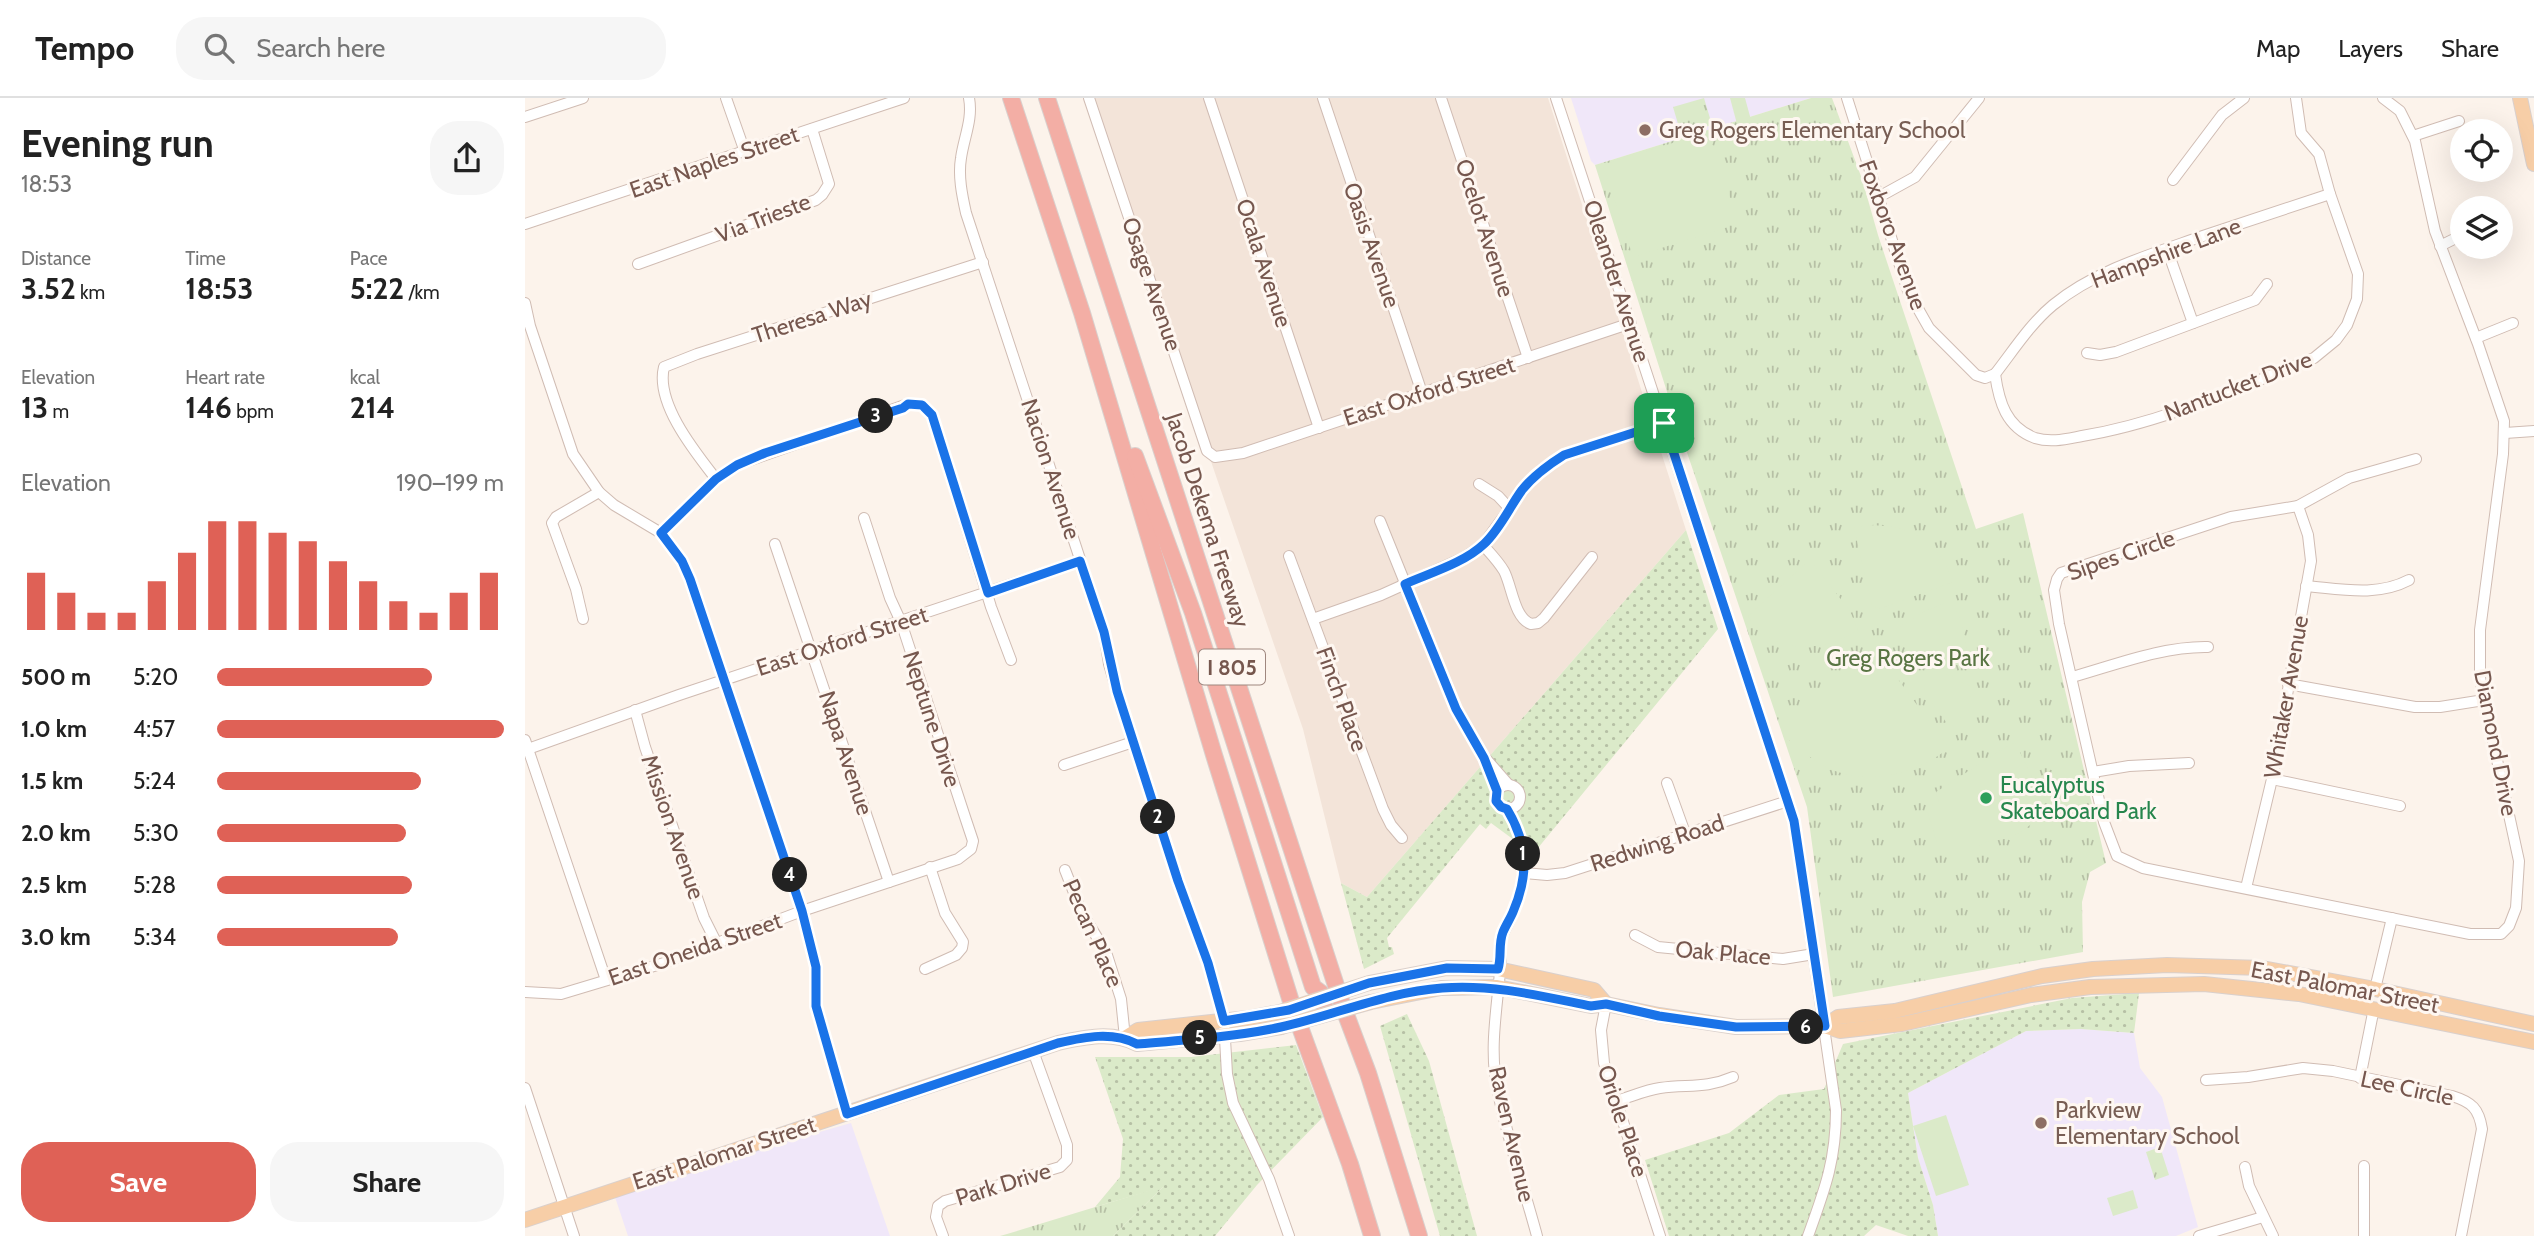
<!DOCTYPE html>
<meta charset="utf-8">
<style>
body{margin:0;font-family:Cabin,sans-serif;background:#f6f6f6;color:#222;height:100vh;display:flex;flex-direction:column;font-size:26px;white-space:nowrap}
*{box-sizing:border-box;margin:0}
p{font-size:23px;color:#767676}
.icon{flex:none;width:38px;height:38px;fill:none;stroke:currentColor;stroke-width:2;stroke-linecap:round;stroke-linejoin:round}
.map{position:relative;flex:1;overflow:hidden}
.sheet{display:flex;flex-direction:column;background:#fff;width:525px}
.sheet>*{flex:none}
.tools{position:absolute;left:1925px;top:21px;display:grid;gap:14px}
.tools a{display:grid;place-items:center;width:63px;height:63px;border-radius:50%;background:#fff;box-shadow:0 7px 28px #0002;font-size:35px}
.pin{position:absolute;display:grid;place-items:center;width:60px;height:60px;color:#fff;margin:-30px;border-radius:14px;box-shadow:0 4px 10px #0006}
.km{position:absolute;width:35px;height:35px;margin:-18px;border-radius:50%;background:#222;color:#fff;font-size:19px;line-height:35px;text-align:center}
.round{display:grid;place-items:center;flex:none;width:74px;height:74px;border-radius:28px;background:#f6f6f6}
.overview{display:flex;align-items:center;justify-content:space-between;height:119px;padding:0 21px}
h1{font-size:38px;font-weight:700;line-height:52px}
.metrics{display:grid;grid-template-columns:repeat(3,1fr);gap:10px;height:119px;padding:7px 21px}
.metrics div{display:grid;align-content:center}
.metrics b{font-size:30px;font-weight:700}
.metrics small{font-size:19px;font-weight:400}
.metrics p{font-size:19px}
.chart{height:196px;padding:14px 21px}
.chart p{display:flex;justify-content:space-between}
.chart svg{width:100%;height:126px;margin-top:7px;stroke:#df6156;stroke-width:6}
.primary-button{display:flex;gap:14px;margin-top:auto;padding:14px 21px}
.primary-button a{flex:1;height:80px;border-radius:28px;background:#df6156;color:#fff;font-size:28px;font-weight:700;line-height:80px;text-align:center}
.primary-button a+a{background:#f6f6f6;color:#222}
ul{padding:0 21px;list-style:none;font-size:23px}
li{display:grid;grid-template-columns:112px 84px 1fr;align-items:center;height:52px}
li i{height:18px;border-radius:9px;background:#df6156}
header{display:flex;align-items:center;gap:42px;box-sizing:border-box;height:98px;padding:0 35px;background:#fff;border-bottom:2px solid #e0e0e0}
header strong{font-size:33px}
nav{display:flex;gap:38px;margin-inline-start:auto;font-size:24px}
.search{width:490px;height:63px;background:#f6f6f6;display:flex;align-items:center;gap:18px;box-sizing:border-box;padding:0 24px;border-radius:28px;color:#767676;font-size:26px}
main{display:flex;flex:1;min-height:0}
.map>svg:first-child{display:block}
</style>
<header>
<strong>Tempo</strong>
<div class="search"><svg class="icon" aria-label="search" viewBox="0 0 24 24"><circle cx="10" cy="10" r="6"/><path d="M15 15l6 6"/></svg>Search here</div>
<nav><a>Map</a><a>Layers</a><a>Share</a></nav>
</header>
<main>
<section class="sheet">
<div class="overview"><div><h1>Evening run</h1><p>18:53</p></div><a class="round"><svg class="icon" aria-label="share" viewBox="0 0 24 24"><path d="M12 15V3M7 8l5-5 5 5M5 13v7h14v-7"/></svg></a></div>
<div class="metrics">
<div><p>Distance</p><b>3.52<small> km</small></b></div>
<div><p>Time</p><b>18:53</b></div>
<div><p>Pace</p><b>5:22<small> /km</small></b></div>
</div>
<div class="metrics">
<div><p>Elevation</p><b>13<small> m</small></b></div>
<div><p>Heart rate</p><b>146<small> bpm</small></b></div>
<div><p>kcal</p><b>214</b></div>
</div>
<div class="chart"><p><span>Elevation</span>190–199 m</p>
<svg viewBox="0 0 160 44" preserveAspectRatio="none"><path d="M5 44V24M15 44V31M25 44V38M35 44V38M45 44V27M55 44V17M65 44V6M75 44V6M85 44V10M95 44V13M105 44V20M115 44V27M125 44V34M135 44V38M145 44V31M155 44V24"/></svg>
</div>
<ul>
<li><b>500 m</b>5:20<i style="width:75%"></i></li>
<li><b>1.0 km</b>4:57<i style="width:100%"></i></li>
<li><b>1.5 km</b>5:24<i style="width:71%"></i></li>
<li><b>2.0 km</b>5:30<i style="width:66%"></i></li>
<li><b>2.5 km</b>5:28<i style="width:68%"></i></li>
<li><b>3.0 km</b>5:34<i style="width:63%"></i></li>
</ul>
<div class="primary-button"><a>Save</a><a>Share</a></div>
</section>
<div class="map">
<svg width="2009" height="1138" viewBox="0 0 2009 1138">
<defs>
<pattern id="grass-dots" width="8" height="8" patternUnits="userSpaceOnUse" patternTransform="scale(1.75)"><rect width="8" height="8" fill="#dbeac9"/><path d="M2 2h.1M6 6h.1" fill="none" stroke="#b6c0a5" stroke-width="1.8" stroke-linecap="round"/></pattern>
<pattern id="park-tufts" width="24" height="20" patternUnits="userSpaceOnUse" patternTransform="scale(1.75)"><rect width="24" height="20" fill="#dbeac9"/><path d="M3 7l-1-3M5 7V3M7 7l1-3M15 17l-1-3M17 17v-4M19 17l1-3" fill="none" stroke="#b6c0a5"/></pattern>
</defs>
<rect width="100%" height="100%" fill="#fcf3eb"/>
<!-- residential -->
<polygon fill="#f3e4d9" points="561,0 1023,0 1161,432 842,799 816,785 778,631"/>
<!-- education -->
<g fill="#f0e7f9">
<polygon points="1046,0 1286,0 1070,67 1066,63"/>
<polygon points="1556,931 1609,935 1615,970 1637,999 1673,1129 1651,1138 1413,1138 1408,1107 1393,1060 1383,995 1501,933"/>
<polygon points="326,1025 365,1138 103,1138 90,1099 249,1047"/>
</g>
<!-- grass -->
<g fill="url(#grass-dots)">
<polygon points="1161,432 1193,531 1008,756 966,725 961,731 955,726 862,840 864,849 867,849 869,856 839,871 816,785 842,799"/>
<polygon points="1614,895 1609,935 1556,931 1501,933 1383,995 1393,1060 1408,1107 1413,1138 1383,1138 1351,1127 1339,1138 1144,1138 1120,1062 1204,1035 1254,997 1299,991 1318,946 1547,900"/>
<polygon points="882,916 904,963 952,1138 915,1138 855,928"/>
<polygon points="771,947 798,1019 732,1087 690,1138 588,1138 638,1089 570,1109 595,1079 598,1041 570,959 666,959"/>
</g>
<!-- park -->
<g fill="url(#park-tufts)">
<polygon points="1179,0 1187,27 1156,36 1148,9"/>
<polygon points="1286,0 1307,0 1337,81 1353,137 1451,431 1498,415 1581,765 1565,774 1557,804 1558,854 1308,899 1282,709 1150,319 1070,67"/>
<polygon points="1635,1049 1644,1077 1630,1082 1621,1054"/>
<polygon points="639,1088 588,1138 475,1138 482,1136"/>
</g>
<!-- pitch -->
<g fill="#dbeac9">
<polygon points="1205,0 1220,0 1226,22 1212,26"/>
<polygon points="1179,35 1185,40 1210,115 1203,129 1108,159 1078,67"/>
<path d="M1341,427C1386,427 1413,441 1428,484L1354,511L1347,507L1329,430Z"/>
<path d="M1280,466L1289,467L1325,513L1333,532C1299,554 1248,559 1223,518Z"/>
<path d="M1420,505L1429,508L1437,525L1445,565C1411,572 1389,563 1370,532L1396,515Z"/>
<path d="M1339,555L1355,557L1424,650C1388,678 1339,690 1297,667C1283,659 1272,647 1258,638Z"/>
<polygon points="1418,574 1448,590 1442,611 1428,629 1421,624 1399,594 1400,586"/>
<polygon points="1487,645 1491,646 1506,677 1514,721 1486,740 1461,744 1443,755 1423,745 1412,745 1401,709 1414,705 1411,694"/>
<polygon points="1421,1017 1444,1087 1411,1098 1388,1028"/>
<polygon points="1608,1092 1613,1110 1588,1118 1582,1100"/>
</g>
<g fill="none" stroke-linecap="round" stroke-linejoin="round">
<defs>
<g id="minor">
<polyline points="201,0 220,54"/>
<path d="M444,0C448,21 439,39 436,60C433,78 437,97 441,115L579,534L584,566L592,593L653,783L683,865L699,923L702,976L708,1005L744,1081L764,1138"/>
<polyline points="564,0 682,353 690,359 718,355 1106,225"/>
<polyline points="684,0 794,330"/>
<polyline points="798,0 897,295"/>
<polyline points="916,0 1003,260"/>
<path d="M1031,0L1269,723L1311,1012C1311,1062 1300,1091 1283,1138"/>
<polyline points="1322,0 1383,193 1404,230 1451,277 1460,280 1470,276"/>
<polyline points="1858,0 1875,13 1890,43 1910,133 1953,246 1979,323 1978,356 1955,532 1955,579 1959,602 1994,763 1991,810 1984,828 1976,836 1945,836 1618,770 1592,758 1579,724 1534,526 1529,492 1532,481 1536,475 1706,419 1773,408 1824,380 1891,361"/>
<polyline points="0,19 58,0"/>
<polyline points="1888,38 1934,23"/>
<polyline points="1648,82 1697,17 1719,0"/>
<polyline points="1352,100 1390,79 1454,0"/>
<polyline points="0,126 379,0"/>
<polyline points="1915,148 1937,137"/>
<polyline points="1642,151 1668,225"/>
<polyline points="113,166 291,102 297,97 304,86 287,31"/>
<polyline points="0,205 5,228 48,356 74,394 89,407 136,435 157,463 165,481 277,813 291,869 291,908 322,1016"/>
<polyline points="1951,240 1988,225"/>
<polyline points="1562,255 1575,257 1591,254 1730,202 1742,186"/>
<path d="M1470,276C1474,304 1481,329 1510,340C1526,345 1541,341 1557,338C1637,325 1713,290 1789,260L1811,242L1822,227L1832,201L1833,176L1805,96L1794,56L1776,35L1771,0"/>
<path d="M1470,276C1488,253 1505,226 1528,207C1571,172 1627,156 1678,138C1721,124 1763,110 1805,96"/>
<polyline points="1980,335 2009,333"/>
<path d="M191,381C170,354 130,305 139,269L172,256L458,164"/>
<polyline points="954,386 973,398 985,411"/>
<polyline points="855,423 931,611 955,654 983,686"/>
<polyline points="136,435 191,381 212,367 383,306 397,307 407,317 466,509 486,562"/>
<polyline points="250,446 364,784"/>
<path d="M958,447C966,456 973,463 979,473C987,488 989,520 1006,526L1013,525L1019,520L1067,459"/>
<polyline points="764,458 858,711 866,727 877,740"/>
<path d="M1781,488C1816,491 1852,499 1884,482"/>
<polyline points="58,521 51,491 27,425 31,419 74,394"/>
<polyline points="788,521 856,497 938,460 958,447 998,392 1017,371 1039,357 1139,325"/>
<path d="M1547,579C1590,567 1638,548 1683,549"/>
<polyline points="1763,586 1890,609 1915,609 1959,602"/>
<polyline points="110,612 120,649 179,820 191,844"/>
<polyline points="0,642 81,882"/>
<polyline points="0,652 154,597 555,463"/>
<polyline points="539,667 608,644"/>
<polyline points="1568,674 1604,668 1664,665"/>
<polyline points="1747,681 1875,708"/>
<polyline points="1142,685 1160,735"/>
<circle cx="983" cy="699" r="12"/>
<path d="M982,711C1003,747 1003,774 989,812C985,824 977,834 975,846C974,852 976,857 976,862C973,906 963,951 973,994C983,1043 999,1090 1012,1138"/>
<polyline points="540,772 557,815 581,854 596,901 600,940"/>
<polyline points="999,775 1022,777 1040,775 1263,703"/>
<polyline points="1721,790 1747,681 1786,463 1783,437 1773,408"/>
<polyline points="1110,837 1133,849 1258,861 1289,856"/>
<polyline points="400,871 431,857 437,850 438,844 420,815 405,769"/>
<polyline points="1850,891 1867,820"/>
<polyline points="0,894 36,896 139,865 277,813 433,761 446,751 448,743 441,722 376,524 365,500 339,420"/>
<polyline points="1081,906 1076,932 1079,965 1135,1138"/>
<polyline points="1835,980 1849,910"/>
<path d="M1681,982L1723,979L1778,970L1808,973L1927,998C1947,1004 1954,1011 1957,1031L1936,1138"/>
<polyline points="0,990 49,1138"/>
<path d="M1091,1003C1106,999 1120,992 1135,990C1163,986 1180,991 1208,979"/>
<polyline points="1839,1068 1839,1138"/>
<polyline points="1720,1069 1724,1088 1748,1138"/>
<polyline points="418,1138 411,1119 413,1108 420,1103 535,1069 542,1062 542,1047 508,953"/>
<polyline points="1674,1138 1738,1119"/>
</g>
<g id="major">
<polyline points="1995,0 2009,66"/>
<polyline points="844,885 922,870 973,871 1069,892 1081,906"/>
<polyline points="846,904 916,890 972,889 1066,908 1081,906 1134,917 1211,929 1300,928 1315,933 1377,926 1506,897 1565,889 1679,886 1774,896 2009,944"/>
<polyline points="1300,928 1313,919 1370,913 1517,878 1568,871 1642,867 1737,870 1850,891 2009,926"/>
<polyline points="600,940 613,932 723,920 755,914"/>
<path d="M0,1122L533,945C560,939 588,933 612,946L715,936L756,929"/>
</g>
<g id="highway">
<polyline points="486,0 557,215 689,657 768,910 825,1066 847,1138"/>
<polyline points="522,0 817,906 843,975 894,1138"/>
<polyline points="610,358 668,515 788,889 796,895 800,911"/>
</g>
</defs>
<!-- minor casing -->
<use href="#minor" stroke="#d0bcb3" stroke-width="12"/>
<!-- major casing -->
<use href="#major" stroke="#d9d0cd" stroke-width="16"/>
<!-- highway casing -->
<use href="#highway" stroke="#d9d0cd" stroke-width="18"/>
<!-- minor -->
<use href="#minor" stroke="#fff" stroke-width="10"/>
<!-- major -->
<use href="#major" stroke="#f7cea7" stroke-width="14"/>
<!-- highway -->
<use href="#highway" stroke="#f3aea5" stroke-width="16"/>
<defs>
<g id="major-bridge">
<polyline points="755,914 844,885"/>
<polyline points="756,929 846,904"/>
</g>
</defs>
<!-- major-bridge casing -->
<use href="#major-bridge" stroke="#d9d0cd" stroke-width="16" stroke-linecap="butt"/>
<!-- major-bridge -->
<use href="#major-bridge" stroke="#f7cea7" stroke-width="14"/>
</g>
<g fill="none" stroke-linecap="round" stroke-linejoin="round">
<defs>
<path id="route" d="M383,306L397,307L407,317L463,495L555,463L579,534L592,593L653,783L683,865L699,923L764,912L844,885L922,870L973,871C977,858 973,847 978,834C981,827 985,821 988,814C1004,777 1003,746 982,711L976,709L971,703L972,693L959,660L931,611L880,486C905,475 939,465 959,446C975,431 984,410 997,392C1009,377 1023,367 1039,357L1139,325L1269,723L1300,928L1211,929L1134,918L1081,906L1066,908C1016,898 968,886 917,890C862,894 810,917 756,929C709,939 660,942 612,946C587,933 560,939 533,945L322,1016L291,908V869L277,813L165,481L157,463L136,435L191,381L212,367L240,355L378,310Z"/>
</defs>
<!-- route casing -->
<use href="#route" stroke="#fff" stroke-width="14"/>
<!-- route -->
<use href="#route" stroke="#1a73e8" stroke-width="9"/>
</g>
<!-- markers -->
<g fill="#8d6e63" stroke="#fef7f1" stroke-width="2.5">
<circle cx="1120" cy="32" r="7"/>
<circle cx="1516" cy="1025" r="7"/>
</g>
<circle fill="#2e9e5b" stroke="#fef7f1" stroke-width="2.5" cx="1461" cy="700" r="7"/>
<g text-anchor="middle" dominant-baseline="central" stroke-width="6" stroke-linejoin="round" paint-order="stroke">
<!-- shield labels -->
<rect fill="#fef7f1" stroke="#9f877f" stroke-width="2" x="674" y="551.5" width="66" height="35" rx="5"/>
<g font-size="21" font-weight="bold" fill="#76574e">
<text x="707" y="569">I 805</text>
</g>
<!-- education labels -->
<g font-size="23" fill="#785e54" stroke="#fef7f1" text-anchor="start">
<text x="1134" y="32">Greg Rogers Elementary School</text>
<text x="1530" y="1012">Parkview<tspan x="1530" dy="26">Elementary School</tspan></text>
</g>
<!-- street labels -->
<g font-size="23" fill="#76574e" stroke="#fef7f1">
<text transform="translate(189 64) rotate(-19)">East Naples Street</text>
<text transform="translate(238 120) rotate(-21)">Via Trieste</text>
<text transform="translate(960 130) rotate(72)">Ocelot Avenue</text>
<text transform="translate(1368 137) rotate(70)">Foxboro Avenue</text>
<text transform="translate(847 147) rotate(71)">Oasis Avenue</text>
<text transform="translate(1641 155) rotate(-21)">Hampshire Lane</text>
<text transform="translate(739 165) rotate(72)">Ocala Avenue</text>
<text transform="translate(1092 183) rotate(72)">Oleander Avenue</text>
<text transform="translate(627 186) rotate(71)">Osage Avenue</text>
<text transform="translate(287 219) rotate(-18)">Theresa Way</text>
<text transform="translate(1713 288) rotate(-21)">Nantucket Drive</text>
<text transform="translate(904 293) rotate(-18)">East Oxford Street</text>
<text transform="translate(526 371) rotate(72)">Nacion Avenue</text>
<text transform="translate(683 422) rotate(72)">Jacob Dekema Freeway</text>
<text transform="translate(1596 457) rotate(-19)">Sipes Circle</text>
<text transform="translate(317 543) rotate(-18)">East Oxford Street</text>
<text transform="translate(1761 599) rotate(-80)">Whitaker Avenue</text>
<text transform="translate(817 601) rotate(70)">Finch Place</text>
<text transform="translate(407 621) rotate(72)">Neptune Drive</text>
<text transform="translate(1971 645) rotate(79)">Diamond Drive</text>
<text transform="translate(321 655) rotate(72)">Napa Avenue</text>
<text transform="translate(148 729) rotate(71)">Mission Avenue</text>
<text transform="translate(1132 745) rotate(-18)">Redwing Road</text>
<text transform="translate(568 835) rotate(66)">Pecan Place</text>
<text transform="translate(170 851) rotate(-19)">East Oneida Street</text>
<text transform="translate(1198 855) rotate(5)">Oak Place</text>
<text transform="translate(1820 889) rotate(11)">East Palomar Street</text>
<text transform="translate(1882 990) rotate(12)">Lee Circle</text>
<text transform="translate(1098 1023) rotate(72)">Oriole Place</text>
<text transform="translate(987 1036) rotate(77)">Raven Avenue</text>
<text transform="translate(199 1055) rotate(-18)">East Palomar Street</text>
<text transform="translate(478 1086) rotate(-17)">Park Drive</text>
</g>
<!-- park labels -->
<g font-size="23" fill="#597543" stroke="#fef7f1">
<text x="1383" y="560">Greg Rogers Park</text>
</g>
<!-- leisure labels -->
<g font-size="23" fill="#27864d" stroke="#fef7f1" text-anchor="start">
<text x="1475" y="687">Eucalyptus<tspan x="1475" dy="26">Skateboard Park</tspan></text>
</g>
</g>
</svg>
<div class="tools">
<a><svg class="icon" aria-label="locate" viewBox="0 0 24 24"><circle cx="12" cy="12" r="6"/><path d="M12 2v4M12 18v4M2 12h4M18 12h4"/></svg></a>
<a><svg class="icon" aria-label="layers" viewBox="0 0 24 24"><path d="M12 4l9 5-9 5-9-5zM3 14l9 5 9-5"/></svg></a>
</div>
<div class="pin" style="left:1139px;top:325px;background:#1e9e55"><svg class="icon" aria-label="arrive" viewBox="0 0 24 24"><path d="M6 21V4h12l-3 4 3 4H6"/></svg></div>
<b class="km" style="left:998px;top:756px">1</b>
<b class="km" style="left:633px;top:719px">2</b>
<b class="km" style="left:351px;top:318px">3</b>
<b class="km" style="left:265px;top:777px">4</b>
<b class="km" style="left:675px;top:940px">5</b>
<b class="km" style="left:1281px;top:929px">6</b>
</div>
</main>
